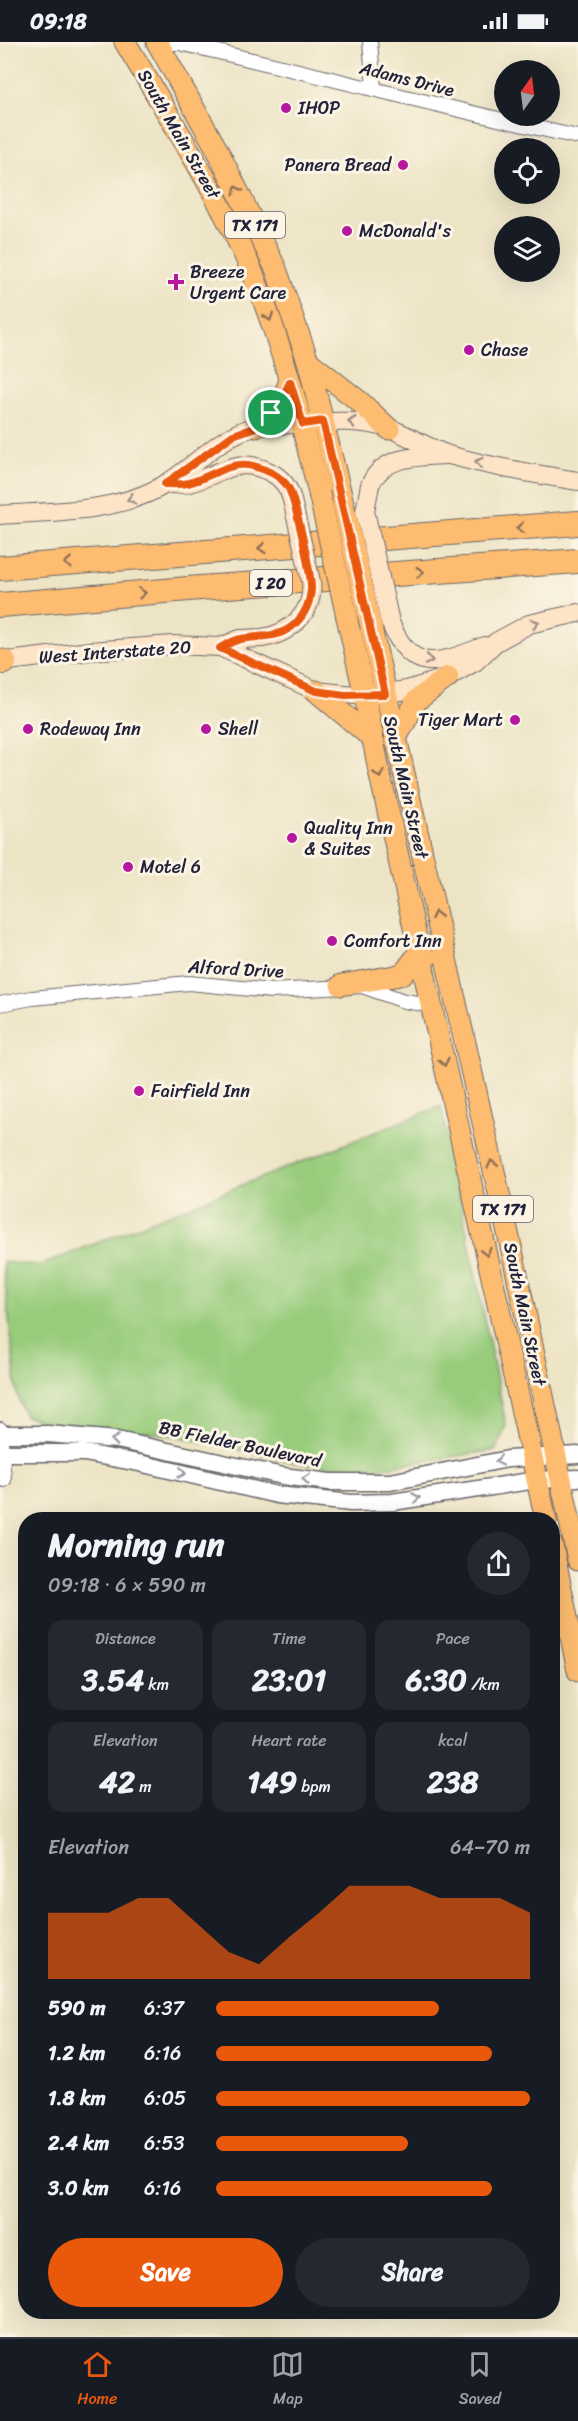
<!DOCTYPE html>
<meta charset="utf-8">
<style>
body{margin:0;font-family:Sriracha,sans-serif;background:#242831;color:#f1f3f6;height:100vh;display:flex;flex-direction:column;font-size:22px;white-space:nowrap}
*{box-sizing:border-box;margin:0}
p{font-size:20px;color:#9ea1a6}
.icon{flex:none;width:33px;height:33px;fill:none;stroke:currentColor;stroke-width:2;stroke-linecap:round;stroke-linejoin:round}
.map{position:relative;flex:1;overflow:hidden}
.drawer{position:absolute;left:18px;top:1470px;width:542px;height:807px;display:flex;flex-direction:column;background:#171b24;border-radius:24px;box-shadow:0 6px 24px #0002}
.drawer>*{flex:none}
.needle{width:39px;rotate:14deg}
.buttons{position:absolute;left:494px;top:18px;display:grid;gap:12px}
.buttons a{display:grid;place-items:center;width:66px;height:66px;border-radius:50%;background:#171b24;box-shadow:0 6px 24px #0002;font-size:30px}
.pin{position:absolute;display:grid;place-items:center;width:51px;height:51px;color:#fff;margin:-26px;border:3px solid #fff;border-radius:50%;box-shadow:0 2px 6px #0007}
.round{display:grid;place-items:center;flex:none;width:63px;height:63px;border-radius:32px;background:#242831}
.summary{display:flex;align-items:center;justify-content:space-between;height:102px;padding:0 30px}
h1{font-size:33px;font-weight:700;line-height:45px}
.metrics{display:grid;grid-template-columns:repeat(3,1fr);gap:9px;height:102px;padding:6px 30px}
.metrics div{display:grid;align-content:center;border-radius:15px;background:#242831;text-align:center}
.metrics b{font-size:30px;font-weight:700}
.metrics small{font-size:16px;font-weight:400}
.metrics p{font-size:16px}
.chart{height:168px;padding:12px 30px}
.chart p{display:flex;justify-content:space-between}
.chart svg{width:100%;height:108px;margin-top:6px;fill:#ea580c;opacity:.7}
.button{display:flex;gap:12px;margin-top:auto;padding:12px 30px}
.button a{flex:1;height:69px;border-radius:36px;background:#ea580c;color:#fff;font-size:24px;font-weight:700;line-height:69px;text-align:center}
.button a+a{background:#242831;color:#f1f3f6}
ul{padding:0 30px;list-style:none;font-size:20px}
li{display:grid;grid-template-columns:96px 72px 1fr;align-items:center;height:45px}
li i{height:15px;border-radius:8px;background:#ea580c}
.status{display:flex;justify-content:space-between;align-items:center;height:42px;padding:0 30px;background:#171b24;direction:ltr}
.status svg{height:16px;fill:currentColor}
.tabs{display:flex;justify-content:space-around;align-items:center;height:84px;border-top:2px solid #363941;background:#171b24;font-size:16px;color:#9ea1a6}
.tabs a{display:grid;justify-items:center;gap:3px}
.tabs .current{color:#ea580c}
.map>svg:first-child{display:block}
</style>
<div class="status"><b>09:18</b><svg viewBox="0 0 49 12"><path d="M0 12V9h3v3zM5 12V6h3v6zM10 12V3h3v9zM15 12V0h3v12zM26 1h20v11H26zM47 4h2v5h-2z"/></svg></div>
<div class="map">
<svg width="578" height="2295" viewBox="0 0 578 2295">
<rect width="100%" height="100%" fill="#fcf5e5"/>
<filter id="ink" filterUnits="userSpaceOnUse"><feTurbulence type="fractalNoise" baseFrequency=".0167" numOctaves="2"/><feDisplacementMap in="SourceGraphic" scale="12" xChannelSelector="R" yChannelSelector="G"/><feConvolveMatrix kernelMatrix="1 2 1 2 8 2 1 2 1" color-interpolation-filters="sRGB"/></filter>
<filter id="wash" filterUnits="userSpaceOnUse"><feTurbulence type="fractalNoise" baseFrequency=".008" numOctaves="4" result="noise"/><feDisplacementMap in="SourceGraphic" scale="24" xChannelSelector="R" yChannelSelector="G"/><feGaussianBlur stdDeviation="1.35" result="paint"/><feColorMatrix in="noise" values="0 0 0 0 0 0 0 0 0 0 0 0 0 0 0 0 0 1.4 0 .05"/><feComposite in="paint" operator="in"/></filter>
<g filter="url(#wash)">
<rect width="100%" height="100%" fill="#ede4c5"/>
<!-- green -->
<polygon fill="#98cc7c" stroke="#5d775c" stroke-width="1.5" points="441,1064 506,1383 496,1408 378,1426 308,1423 172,1393 49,1380 25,1374 17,1352 3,1220 39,1224"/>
</g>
<g filter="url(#ink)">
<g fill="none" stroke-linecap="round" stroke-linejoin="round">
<defs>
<g id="minor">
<polyline points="370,0 374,46"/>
<path d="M158,1H179C312,31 444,66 578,95"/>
<polyline points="0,962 32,956 189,941 272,949 362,944 404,959 431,963"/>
<polyline points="0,1387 4,1438"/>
</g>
<g id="tertiary">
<polyline points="0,1392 48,1392 117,1398 283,1434 329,1440 390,1440 508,1417 578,1413"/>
<polyline points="0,1411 84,1411 139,1421 277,1453 351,1461 392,1460 537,1438 578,1436"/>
</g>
<g id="secondary">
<path d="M165,442C173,442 182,443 189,441C220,433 236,413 270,430C282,436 289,445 292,458"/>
<path d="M370,443C383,413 417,415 445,413"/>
<path d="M0,473C54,469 116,471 164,443C195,425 219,393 255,385C267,382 280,383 292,382C325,380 358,376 391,387C410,394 429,407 449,413C491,425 535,432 578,439"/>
<path d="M390,580C412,635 440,621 485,604"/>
<polyline points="220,605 240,597 262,596"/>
<polyline points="0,620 90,609 173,603 220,605 316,649 365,654 407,648 448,635 475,620 496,600 529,582 578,571"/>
</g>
<g id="primary">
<path d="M125,0C170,76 218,151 253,232C282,302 301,377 319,451"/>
<polyline points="157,0 219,111 276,227 308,319 343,461"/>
<polyline points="308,319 360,360 389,387"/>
<polyline points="256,385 278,365 290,340"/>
<polyline points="347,575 365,654 378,724 546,1478"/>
<polyline points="371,585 512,1209 578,1518"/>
<polyline points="316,649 372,696"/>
<polyline points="395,698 417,658 448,635"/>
<polyline points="341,943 395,934 404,931 420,910 426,916"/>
<polyline points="552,1503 578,1629"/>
</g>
<g id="motorway">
<polyline points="0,526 578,481"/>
<polyline points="0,563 200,546 578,519"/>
<polyline points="0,619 4,620"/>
</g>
</defs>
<!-- minor casing -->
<use href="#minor" stroke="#69666b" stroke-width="16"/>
<!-- tertiary casing -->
<use href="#tertiary" stroke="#69666b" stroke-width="19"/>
<!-- secondary casing -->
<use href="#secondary" stroke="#69666b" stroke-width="20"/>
<!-- primary casing -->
<use href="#primary" stroke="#69666b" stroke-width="23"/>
<!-- motorway casing -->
<use href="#motorway" stroke="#69666b" stroke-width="26"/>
<!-- minor -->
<use href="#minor" stroke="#fff" stroke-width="14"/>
<!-- tertiary -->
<use href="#tertiary" stroke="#fff" stroke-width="16"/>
<!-- secondary -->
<use href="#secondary" stroke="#fee4c6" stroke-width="18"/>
<!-- primary -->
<use href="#primary" stroke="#fdbc70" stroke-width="21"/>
<!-- motorway -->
<use href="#motorway" stroke="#fdbc70" stroke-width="24"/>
<defs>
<g id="secondary-bridge">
<polyline points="370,443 365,469 390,580"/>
<path d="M262,596C290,592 315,570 311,539L292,458"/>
</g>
<g id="primary-bridge">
<polyline points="319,451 347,575"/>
<polyline points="343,461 371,585"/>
</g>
</defs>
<!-- secondary-bridge casing -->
<use href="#secondary-bridge" stroke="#69666b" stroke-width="20" stroke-linecap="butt"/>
<!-- primary-bridge casing -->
<use href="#primary-bridge" stroke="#69666b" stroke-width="23" stroke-linecap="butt"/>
<!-- secondary-bridge -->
<use href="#secondary-bridge" stroke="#fee4c6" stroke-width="18"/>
<!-- primary-bridge -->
<use href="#primary-bridge" stroke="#fdbc70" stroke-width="21"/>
</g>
<!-- one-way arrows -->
<defs><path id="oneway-chevron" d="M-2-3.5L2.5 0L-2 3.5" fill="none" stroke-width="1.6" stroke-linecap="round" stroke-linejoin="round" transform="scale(1.5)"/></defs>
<g stroke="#906f56">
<use href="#oneway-chevron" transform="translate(237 148) rotate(-116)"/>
<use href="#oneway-chevron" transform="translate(269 275) rotate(71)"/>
<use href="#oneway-chevron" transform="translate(520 486) rotate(176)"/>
<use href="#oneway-chevron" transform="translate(262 506) rotate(176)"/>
<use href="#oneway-chevron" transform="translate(68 521) rotate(176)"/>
<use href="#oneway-chevron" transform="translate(420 530) rotate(-4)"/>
<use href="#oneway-chevron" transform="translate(142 551) rotate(-5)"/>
<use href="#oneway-chevron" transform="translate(379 732) rotate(77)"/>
<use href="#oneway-chevron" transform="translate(436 873) rotate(-103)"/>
<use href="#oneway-chevron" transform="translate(444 1020) rotate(77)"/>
<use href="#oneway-chevron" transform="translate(492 1122) rotate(-103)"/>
<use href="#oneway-chevron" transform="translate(486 1210) rotate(77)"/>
</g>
<g stroke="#9b8d87">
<use href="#oneway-chevron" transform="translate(352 380) rotate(-174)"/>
<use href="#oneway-chevron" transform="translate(479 420) rotate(-167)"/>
<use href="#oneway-chevron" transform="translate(131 457) rotate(164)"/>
<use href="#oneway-chevron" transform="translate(535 581) rotate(-16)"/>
<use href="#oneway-chevron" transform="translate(429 618) rotate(11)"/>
</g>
<g stroke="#9c9ca7">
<use href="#oneway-chevron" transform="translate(115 1398) rotate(-172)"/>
<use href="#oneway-chevron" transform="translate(499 1419) rotate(168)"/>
<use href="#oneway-chevron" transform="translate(182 1431) rotate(13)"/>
<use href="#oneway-chevron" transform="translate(306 1437) rotate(-172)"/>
<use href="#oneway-chevron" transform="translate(416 1456) rotate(-9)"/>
</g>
</g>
<g fill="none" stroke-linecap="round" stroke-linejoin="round" filter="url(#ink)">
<defs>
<path id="route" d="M290,340L303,382L323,379L385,652L345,653L316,649L220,606C226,603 234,598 241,597C261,593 280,597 296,581C305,572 310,560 311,548C312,534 295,457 288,445C281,434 266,427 253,424C229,418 211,436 188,441C181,443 173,442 165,442L233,393L256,385L278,365Z"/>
</defs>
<!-- route casing -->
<use href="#route" stroke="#fff" stroke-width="12"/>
<!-- route -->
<use href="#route" stroke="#ea580c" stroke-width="8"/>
</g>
<!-- markers -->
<g fill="#b5179e" stroke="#fcf5e5" stroke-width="2">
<circle cx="286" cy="66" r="6"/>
<circle cx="403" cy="123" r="6"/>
<circle cx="347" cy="189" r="6"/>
<path d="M173 231h6v6h6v6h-6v6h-6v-6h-6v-6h6z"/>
<circle cx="469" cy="308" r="6"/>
<circle cx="515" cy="678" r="6"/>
<circle cx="28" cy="687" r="6"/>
<circle cx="206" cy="687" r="6"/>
<circle cx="292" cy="796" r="6"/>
<circle cx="128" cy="825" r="6"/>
<circle cx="332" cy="899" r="6"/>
<circle cx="139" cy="1049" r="6"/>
</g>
<g text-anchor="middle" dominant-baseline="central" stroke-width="6" stroke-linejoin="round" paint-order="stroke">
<!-- shield labels -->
<g fill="#fcf5e5" stroke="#63616e" stroke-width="1.5">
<rect x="225" y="170" width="60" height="26" rx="4.5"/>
<rect x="250" y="528" width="42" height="26" rx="4.5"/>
<rect x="473" y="1154" width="60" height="26" rx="4.5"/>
</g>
<g font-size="16" font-weight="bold" fill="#22223b">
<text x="255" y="183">TX 171</text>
<text x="271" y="541">I 20</text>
<text x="503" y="1167">TX 171</text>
</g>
<!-- street labels -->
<g font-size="18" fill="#22223b" stroke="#fcf5e5">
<text transform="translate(407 37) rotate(14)">Adams Drive</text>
<text transform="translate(179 92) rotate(60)">South Main Street</text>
<text transform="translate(115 610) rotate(-4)">West Interstate 20</text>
<text transform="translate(406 745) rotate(77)">South Main Street</text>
<text transform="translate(236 927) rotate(3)">Alford Drive</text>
<text transform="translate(525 1272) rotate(78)">South Main Street</text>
<text transform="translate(240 1402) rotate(12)">BB Fielder Boulevard</text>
</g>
<!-- poi labels -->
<g font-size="18" fill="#22223b" stroke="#fcf5e5" text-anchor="start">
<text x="298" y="66">IHOP</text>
<text x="391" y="123" text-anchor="end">Panera Bread</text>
<text x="359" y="189">McDonald's</text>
<text x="190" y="230">Breeze<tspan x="190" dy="21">Urgent Care</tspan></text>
<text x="481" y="308">Chase</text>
<text x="503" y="678" text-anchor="end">Tiger Mart</text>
<text x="40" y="687">Rodeway Inn</text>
<text x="218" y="687">Shell</text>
<text x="304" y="786">Quality Inn<tspan x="304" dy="21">&amp; Suites</tspan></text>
<text x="140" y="825">Motel 6</text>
<text x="344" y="899">Comfort Inn</text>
<text x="151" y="1049">Fairfield Inn</text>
</g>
</g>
</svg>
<div class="buttons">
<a><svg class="needle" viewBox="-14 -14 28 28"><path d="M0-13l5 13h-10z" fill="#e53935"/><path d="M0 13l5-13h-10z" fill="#9ea1a6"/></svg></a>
<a><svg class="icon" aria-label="locate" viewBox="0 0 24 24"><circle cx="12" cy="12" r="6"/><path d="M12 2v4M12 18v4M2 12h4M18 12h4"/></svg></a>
<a><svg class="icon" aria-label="layers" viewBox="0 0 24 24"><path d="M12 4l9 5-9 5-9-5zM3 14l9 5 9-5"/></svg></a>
</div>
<div class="pin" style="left:271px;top:371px;background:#1e9e55"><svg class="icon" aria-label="arrive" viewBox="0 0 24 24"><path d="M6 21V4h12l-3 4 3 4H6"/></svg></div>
<section class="drawer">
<div class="summary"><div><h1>Morning run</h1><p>09:18 · 6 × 590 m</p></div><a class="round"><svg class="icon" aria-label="share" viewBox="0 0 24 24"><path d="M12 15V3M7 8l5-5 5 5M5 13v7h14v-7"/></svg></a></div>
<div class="metrics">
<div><p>Distance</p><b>3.54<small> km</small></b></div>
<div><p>Time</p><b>23:01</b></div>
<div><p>Pace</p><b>6:30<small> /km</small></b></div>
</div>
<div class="metrics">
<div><p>Elevation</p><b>42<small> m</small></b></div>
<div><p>Heart rate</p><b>149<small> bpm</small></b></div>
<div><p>kcal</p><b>238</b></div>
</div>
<div class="chart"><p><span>Elevation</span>64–70 m</p>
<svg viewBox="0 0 160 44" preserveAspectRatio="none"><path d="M0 44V17L10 17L20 17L30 11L40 11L50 22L60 33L70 38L80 27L90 17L100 6L110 6L120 6L130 11L140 11L150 11L160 17V44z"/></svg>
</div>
<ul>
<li><b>590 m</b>6:37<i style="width:71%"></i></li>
<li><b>1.2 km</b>6:16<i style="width:88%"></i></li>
<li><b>1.8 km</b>6:05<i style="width:100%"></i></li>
<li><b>2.4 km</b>6:53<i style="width:61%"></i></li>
<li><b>3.0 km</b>6:16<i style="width:88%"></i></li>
</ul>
<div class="button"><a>Save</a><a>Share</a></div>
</section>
</div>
<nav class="tabs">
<a class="current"><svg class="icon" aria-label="home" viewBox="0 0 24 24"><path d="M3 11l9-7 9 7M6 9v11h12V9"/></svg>Home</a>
<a><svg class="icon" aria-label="map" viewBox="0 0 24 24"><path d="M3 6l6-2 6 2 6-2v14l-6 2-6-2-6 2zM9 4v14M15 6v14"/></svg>Map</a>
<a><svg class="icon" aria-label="saved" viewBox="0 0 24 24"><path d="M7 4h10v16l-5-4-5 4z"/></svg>Saved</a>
</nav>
